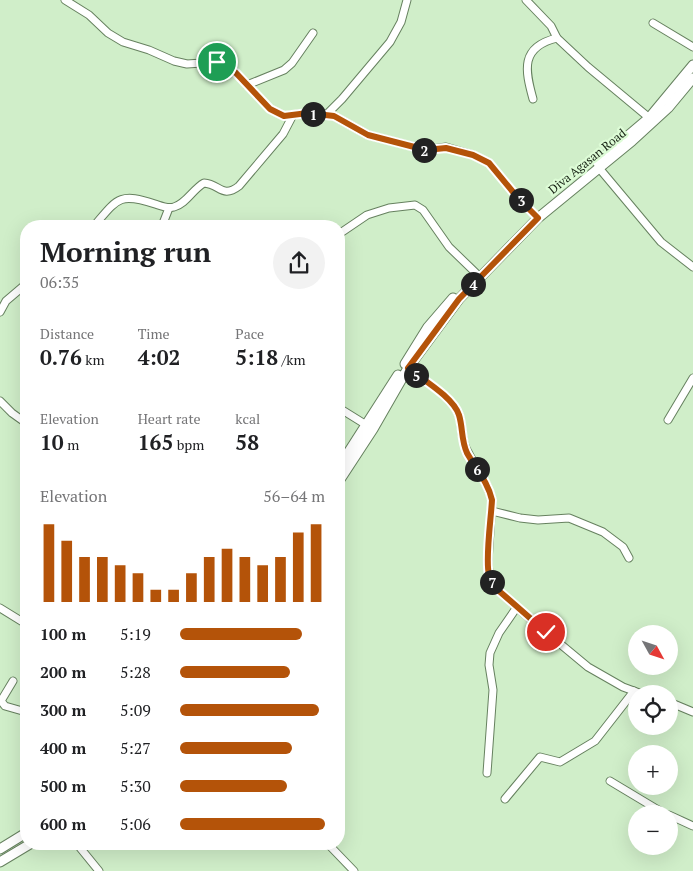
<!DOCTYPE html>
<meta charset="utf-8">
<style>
body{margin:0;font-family:"PT Serif",serif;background:#f2f2f2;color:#202124;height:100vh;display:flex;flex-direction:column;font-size:19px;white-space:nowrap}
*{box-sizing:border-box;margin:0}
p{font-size:16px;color:#757577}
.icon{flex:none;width:28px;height:28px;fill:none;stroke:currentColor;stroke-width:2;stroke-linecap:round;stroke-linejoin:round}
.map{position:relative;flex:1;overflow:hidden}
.details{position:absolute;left:20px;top:220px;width:325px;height:630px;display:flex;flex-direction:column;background:#fff;border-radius:20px;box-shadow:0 5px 20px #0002}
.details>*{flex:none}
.needle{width:32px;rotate:130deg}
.fabs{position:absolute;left:628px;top:625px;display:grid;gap:10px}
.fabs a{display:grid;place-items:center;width:50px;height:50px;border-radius:50%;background:#fff;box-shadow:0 5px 20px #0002;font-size:25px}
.pin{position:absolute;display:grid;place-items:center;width:42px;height:42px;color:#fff;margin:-21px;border:2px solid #fff;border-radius:50%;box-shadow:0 1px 5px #0007}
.km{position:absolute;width:25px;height:25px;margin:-12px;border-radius:50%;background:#222;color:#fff;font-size:14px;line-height:25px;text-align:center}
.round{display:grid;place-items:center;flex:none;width:52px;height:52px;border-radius:26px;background:#f2f2f2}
.headline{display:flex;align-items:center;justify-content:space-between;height:85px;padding:0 20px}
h1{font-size:28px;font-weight:800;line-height:38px}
.figures{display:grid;grid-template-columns:repeat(3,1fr);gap:8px;height:85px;padding:5px 20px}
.figures div{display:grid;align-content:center}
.figures b{font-size:21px;font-weight:800}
.figures small{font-size:14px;font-weight:400}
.figures p{font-size:14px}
.chart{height:140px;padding:10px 20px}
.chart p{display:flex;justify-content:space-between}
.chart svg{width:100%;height:90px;margin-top:5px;stroke:#b45309;stroke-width:6}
ul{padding:0 20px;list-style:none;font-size:16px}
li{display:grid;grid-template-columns:80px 60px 1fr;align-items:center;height:38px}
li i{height:12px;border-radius:6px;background:#b45309}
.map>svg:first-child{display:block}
</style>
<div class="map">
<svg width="693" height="871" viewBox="0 0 693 871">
<rect width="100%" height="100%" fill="#d0eec9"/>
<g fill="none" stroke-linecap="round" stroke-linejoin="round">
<defs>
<g id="minor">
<polyline points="65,0 89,15 108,33 123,42 149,50 174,61 187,64 217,62 224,64 236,73 270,109 284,116 308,113 334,116 368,135 426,150 446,147 473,155 489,163 518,198 538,218"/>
<polyline points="526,0 551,26 557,38 588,67 653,121"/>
<polyline points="653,23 693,47"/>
<polyline points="247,85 284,70 292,63 313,33"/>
<path d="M533,99C525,70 520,47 557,38"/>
<polyline points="326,115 342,99 390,42 401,22 407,0"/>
<polyline points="599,168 661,242 693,267"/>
<path d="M94,226C117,199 119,192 155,204C161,206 168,209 174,207C186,204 193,189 204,183C220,184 222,199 239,186L283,134L293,115"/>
<polyline points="162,226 169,208"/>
<polyline points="339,234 367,215 389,208 415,205 423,210 449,247 480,277"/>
<polyline points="0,312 6,301 26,284"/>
<path d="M408,368C423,380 453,397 459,415C463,428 460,439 468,452C476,468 488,482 492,500L488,562L489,573L493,583L499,591L529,618L588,667L623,687L642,694"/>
<polyline points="0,401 12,413 26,423"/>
<polyline points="339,408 368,426"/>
<polyline points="668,420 693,378"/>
<polyline points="492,511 520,518 538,520 569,518 603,532 623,547 629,558"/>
<polyline points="0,608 26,624"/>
<polyline points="13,681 1,701 5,706 26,712"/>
<polyline points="669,702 693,712"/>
<polyline points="487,773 493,690 489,665 490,653 499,633 517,607"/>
<polyline points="610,781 665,814"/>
<polyline points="505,799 540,757 560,762 595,741 634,691"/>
<polyline points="669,815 693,826"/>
<polyline points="77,844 99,871"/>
<polyline points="328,844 354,871"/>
</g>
<g id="tertiary">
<polyline points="597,162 649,118 693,65"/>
<polyline points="405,364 428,327 453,298"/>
<polyline points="339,467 398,375"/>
<polyline points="339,481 373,429 408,368 459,299 538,218 632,141 668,108 693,78"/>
<polyline points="0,849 26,833"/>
<polyline points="0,862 30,844"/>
</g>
</defs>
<!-- minor casing -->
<use href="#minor" stroke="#66815f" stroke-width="9"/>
<!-- tertiary casing -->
<use href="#tertiary" stroke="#66815f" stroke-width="11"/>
<!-- minor -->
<use href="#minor" stroke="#fff" stroke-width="7"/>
<!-- tertiary -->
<use href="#tertiary" stroke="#fff" stroke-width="9"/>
</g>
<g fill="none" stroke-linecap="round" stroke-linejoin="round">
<defs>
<path id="route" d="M217,62L224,64L236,73L270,109L284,116L308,113L334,116L368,135L426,150L446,148L473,155L489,163L518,198L538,218L459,299L408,368C423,380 453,397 459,415C463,428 461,440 467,453C476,469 488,482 492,500C491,519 485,559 489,575C491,581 495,586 499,591L546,632"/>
</defs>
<!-- route casing -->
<use href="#route" stroke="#fff" stroke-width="10"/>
<!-- route -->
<use href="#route" stroke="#b45309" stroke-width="6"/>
</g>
<g text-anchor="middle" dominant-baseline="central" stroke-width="4.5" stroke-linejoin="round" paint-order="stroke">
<!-- street labels -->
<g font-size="12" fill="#152012" stroke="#ddfcd6">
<text transform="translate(587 161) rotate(-39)">Diva Agasan Road</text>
</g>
</g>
</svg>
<div class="fabs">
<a><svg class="needle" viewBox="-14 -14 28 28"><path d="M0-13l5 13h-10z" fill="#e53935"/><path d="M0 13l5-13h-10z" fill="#757577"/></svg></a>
<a><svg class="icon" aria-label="locate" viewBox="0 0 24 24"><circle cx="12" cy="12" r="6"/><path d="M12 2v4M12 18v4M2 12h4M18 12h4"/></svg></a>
<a>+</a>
<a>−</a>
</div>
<div class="pin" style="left:217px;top:62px;background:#1e9e55"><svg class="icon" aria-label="arrive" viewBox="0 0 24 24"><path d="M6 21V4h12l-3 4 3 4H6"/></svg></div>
<div class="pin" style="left:546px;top:632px;background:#d93025"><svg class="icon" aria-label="check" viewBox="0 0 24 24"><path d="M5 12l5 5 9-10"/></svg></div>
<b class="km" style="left:313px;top:114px">1</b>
<b class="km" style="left:424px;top:150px">2</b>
<b class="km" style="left:521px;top:200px">3</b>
<b class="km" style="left:473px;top:284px">4</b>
<b class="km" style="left:416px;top:375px">5</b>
<b class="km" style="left:477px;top:469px">6</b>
<b class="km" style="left:492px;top:582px">7</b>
<section class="details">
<div class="headline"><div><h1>Morning run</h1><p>06:35</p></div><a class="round"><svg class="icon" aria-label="share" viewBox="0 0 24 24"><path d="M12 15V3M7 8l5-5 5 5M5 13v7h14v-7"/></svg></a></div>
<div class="figures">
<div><p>Distance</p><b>0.76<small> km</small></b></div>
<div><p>Time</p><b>4:02</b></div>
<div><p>Pace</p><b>5:18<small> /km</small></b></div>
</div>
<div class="figures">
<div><p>Elevation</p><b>10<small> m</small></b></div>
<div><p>Heart rate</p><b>165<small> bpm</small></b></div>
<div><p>kcal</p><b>58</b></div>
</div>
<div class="chart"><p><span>Elevation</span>56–64 m</p>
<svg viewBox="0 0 160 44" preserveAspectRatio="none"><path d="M5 44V6M15 44V14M25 44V22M35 44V22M45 44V26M55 44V30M65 44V38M75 44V38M85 44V30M95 44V22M105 44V18M115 44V22M125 44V26M135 44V22M145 44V10M155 44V6"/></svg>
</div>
<ul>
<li><b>100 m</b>5:19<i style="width:84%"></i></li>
<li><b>200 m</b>5:28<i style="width:76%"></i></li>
<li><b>300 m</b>5:09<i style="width:96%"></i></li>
<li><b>400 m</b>5:27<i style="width:77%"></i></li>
<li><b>500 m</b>5:30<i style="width:74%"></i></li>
<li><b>600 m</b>5:06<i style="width:100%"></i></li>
</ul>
</section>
</div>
